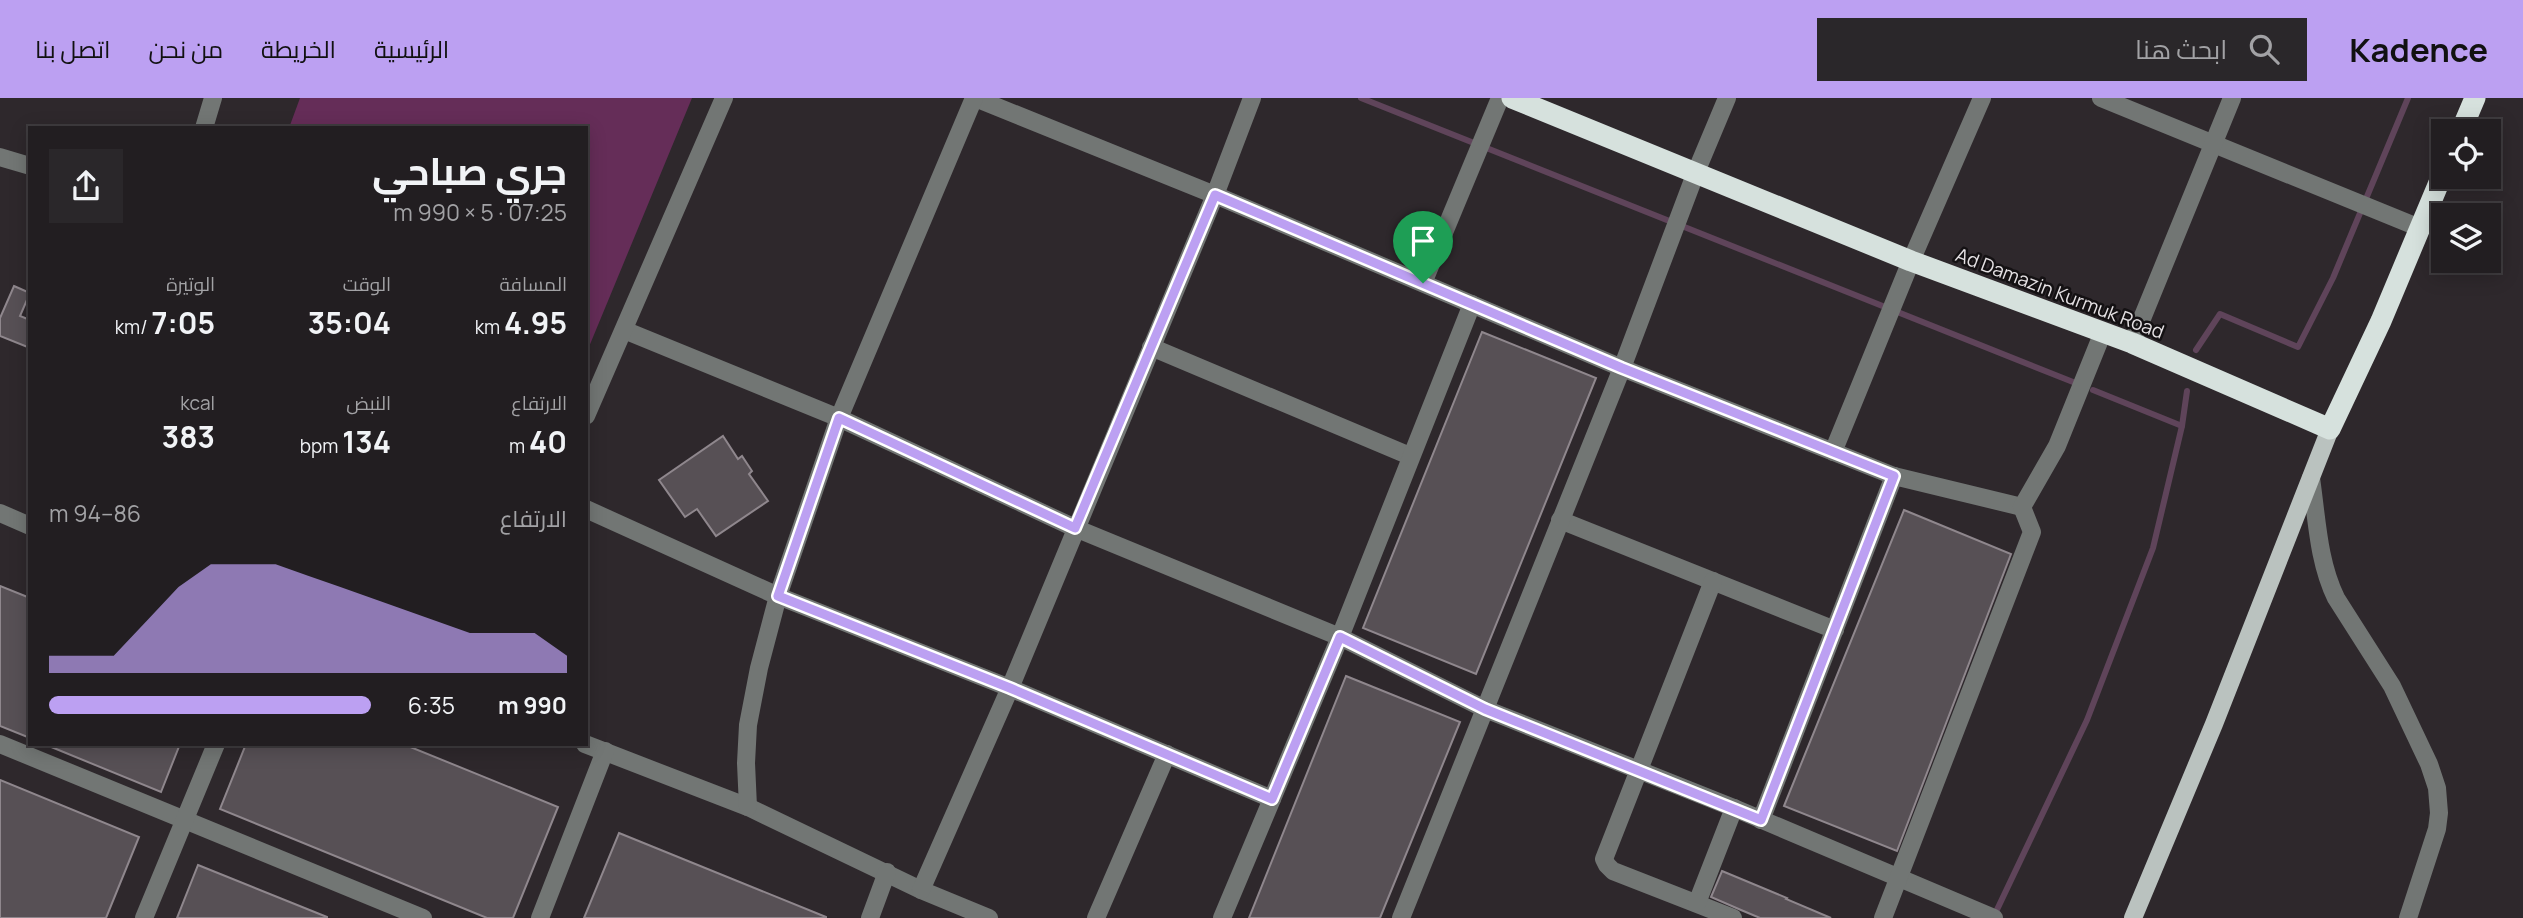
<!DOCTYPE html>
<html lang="ar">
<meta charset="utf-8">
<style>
body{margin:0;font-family:Manrope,Cairo,sans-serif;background:#2a272a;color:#f1f3f6;direction:rtl;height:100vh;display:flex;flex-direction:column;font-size:26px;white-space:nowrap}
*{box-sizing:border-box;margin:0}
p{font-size:23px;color:#a2a2a5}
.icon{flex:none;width:38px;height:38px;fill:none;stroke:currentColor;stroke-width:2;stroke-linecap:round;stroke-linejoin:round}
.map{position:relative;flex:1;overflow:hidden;direction:ltr}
.side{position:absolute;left:28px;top:28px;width:560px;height:620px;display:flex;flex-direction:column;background:#221e21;border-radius:0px;box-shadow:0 4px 18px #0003,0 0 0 2px #3f3c3f;direction:rtl}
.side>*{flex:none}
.buttons{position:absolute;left:2431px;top:21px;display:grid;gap:14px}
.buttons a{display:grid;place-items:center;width:70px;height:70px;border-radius:0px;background:#221e21;box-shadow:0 4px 18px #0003,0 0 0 2px #3f3c3f;font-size:35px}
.pin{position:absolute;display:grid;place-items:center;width:60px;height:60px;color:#fff;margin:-72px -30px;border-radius:50% 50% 50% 0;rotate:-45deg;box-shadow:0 0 7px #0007}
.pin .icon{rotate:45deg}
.round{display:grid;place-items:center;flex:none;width:74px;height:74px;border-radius:0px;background:#2a272a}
.summary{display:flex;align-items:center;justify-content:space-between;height:119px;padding:0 21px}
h1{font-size:38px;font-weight:700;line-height:52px}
.stats{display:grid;grid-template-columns:repeat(3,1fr);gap:10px;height:119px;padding:7px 21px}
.stats div{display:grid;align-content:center}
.stats b{font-size:30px;font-weight:700}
.stats small{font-size:19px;font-weight:400}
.stats p{font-size:19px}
.chart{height:196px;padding:14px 21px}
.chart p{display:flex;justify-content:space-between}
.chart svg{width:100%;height:126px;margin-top:7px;fill:#bca0f2;opacity:.7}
ul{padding:0 21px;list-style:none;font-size:23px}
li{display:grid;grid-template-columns:112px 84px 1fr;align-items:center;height:52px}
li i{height:18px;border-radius:9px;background:#bca0f2}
header{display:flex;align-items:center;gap:42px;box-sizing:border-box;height:98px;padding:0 35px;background:#bca0f2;color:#111}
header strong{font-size:33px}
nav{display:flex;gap:38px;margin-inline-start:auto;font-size:24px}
.search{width:490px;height:63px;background:#2a272a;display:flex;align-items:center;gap:18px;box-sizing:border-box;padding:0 24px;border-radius:0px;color:#a2a2a5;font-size:26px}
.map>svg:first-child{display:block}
</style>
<header>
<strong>Kadence</strong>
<div class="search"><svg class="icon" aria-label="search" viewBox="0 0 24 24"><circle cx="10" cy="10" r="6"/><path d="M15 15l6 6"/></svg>ابحث هنا</div>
<nav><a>الرئيسية</a><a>الخريطة</a><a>من نحن</a><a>اتصل بنا</a></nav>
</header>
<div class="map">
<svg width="2523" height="820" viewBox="0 0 2523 820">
<rect width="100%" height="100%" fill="#2e282c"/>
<!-- green -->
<polygon fill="#652d58" points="300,0 692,0 586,256 586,30 289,30"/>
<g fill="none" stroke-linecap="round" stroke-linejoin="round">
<!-- stream -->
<g stroke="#5f445a" stroke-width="6">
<polyline points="1361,0 2073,284"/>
<polyline points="2196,252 2220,216 2298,249 2333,180 2408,0"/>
<polyline points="2093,292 2182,328"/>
<polyline points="1994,818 2087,622 2153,450 2182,328 2187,293"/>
</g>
</g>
<!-- building -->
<g fill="#575055" stroke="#8f878d" stroke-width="2">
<polygon points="14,188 30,195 20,218 30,222 30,250 0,238 0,220"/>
<polygon points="1482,234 1596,280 1476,576 1363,530"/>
<polygon points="723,338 738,361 742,358 752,373 749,376 768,403 716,438 697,411 685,419 659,382"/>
<polygon points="1904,412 2011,456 1897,753 1784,708"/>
<polygon points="0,488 30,500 30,640 0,628"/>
<polygon points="1346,578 1460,624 1380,820 1249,820"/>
<polygon points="44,646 180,646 161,694"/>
<polygon points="246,646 403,646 558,709 513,820 487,820 220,711"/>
<polygon points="0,682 139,739 106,820 0,820"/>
<polygon points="619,735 826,819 826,820 584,820"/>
<polygon points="198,767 327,819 327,820 177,820"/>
<polygon points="1722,773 1787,800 1786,801 1831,820 1760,820 1741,812 1711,799"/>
</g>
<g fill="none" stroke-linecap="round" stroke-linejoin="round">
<!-- minor -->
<g stroke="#727674" stroke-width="18">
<polyline points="975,0 1215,97 1622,270 1894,378 2022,409"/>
<polyline points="2101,0 2420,130"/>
<polyline points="204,30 213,0"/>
<polyline points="0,59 30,68"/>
<polyline points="1423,185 1500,0"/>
<polyline points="624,232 839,320 1075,430 1340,539 1485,611 1734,710 1994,820"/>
<polyline points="2132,245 2232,0"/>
<polyline points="1151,249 1410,358"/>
<polyline points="586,318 724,0"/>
<polyline points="1833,354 1911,163 1982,0"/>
<path d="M2311,380C2317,421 2318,463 2336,500L2392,588L2429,666L2437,690L2439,715L2437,731L2408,820"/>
<polyline points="586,411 778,498 1010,590 1272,701"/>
<polyline points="0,415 30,428"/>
<polyline points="1560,422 1835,532"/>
<polyline points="1713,483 1604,761 1607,767 1613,773 1733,820"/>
<polyline points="0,646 423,820"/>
<polyline points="585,646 748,709 921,792 989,820"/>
<polyline points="748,709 746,665 748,627 759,570 778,498 839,320 974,0"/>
<polyline points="1761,722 1894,378"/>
<polyline points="921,792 1010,590 1215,97 1252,0"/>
<polyline points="1697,805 1734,710"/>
<polyline points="144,820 216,646"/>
<polyline points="540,820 605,653"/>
<polyline points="870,820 887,774"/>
<polyline points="1096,820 1167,656"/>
<polyline points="1222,820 1340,539 1472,206"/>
<polyline points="1401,820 1622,270 1696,74 1727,0"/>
<polyline points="1883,820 2032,434 2022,409 2057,348 2103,234"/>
</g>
<!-- major -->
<polyline stroke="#bac2bf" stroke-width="18" points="2133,820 2214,626 2330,331"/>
<!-- highway -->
<g stroke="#d6e1dd" stroke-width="21">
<polyline points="1512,0 1911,163 2132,245 2330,331 2381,223 2443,75"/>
<polyline points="2461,33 2475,0"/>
</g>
</g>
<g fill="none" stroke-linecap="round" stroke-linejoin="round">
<defs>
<polygon id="route" points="1215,97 1622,270 1894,378 1761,722 1485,611 1340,539 1272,701 1010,590 778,498 839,320 1075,430"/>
</defs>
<!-- route casing -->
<use href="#route" stroke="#fff" stroke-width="14"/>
<!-- route -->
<use href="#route" stroke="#bca0f2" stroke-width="9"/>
</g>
<g text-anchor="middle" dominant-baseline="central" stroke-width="5" stroke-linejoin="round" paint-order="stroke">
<!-- street labels -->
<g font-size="19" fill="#e5e1e4" stroke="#141113">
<text transform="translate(2060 195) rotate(21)">Ad Damazin Kurmuk Road</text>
</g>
</g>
</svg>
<div class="buttons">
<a><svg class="icon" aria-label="locate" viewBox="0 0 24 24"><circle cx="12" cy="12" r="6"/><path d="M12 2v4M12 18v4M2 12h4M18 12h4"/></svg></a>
<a><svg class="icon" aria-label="layers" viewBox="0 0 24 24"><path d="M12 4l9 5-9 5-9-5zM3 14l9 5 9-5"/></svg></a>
</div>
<div class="pin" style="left:1423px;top:185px;background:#1e9e55"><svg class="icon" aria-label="arrive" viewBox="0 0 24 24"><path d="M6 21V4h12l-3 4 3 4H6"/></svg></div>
<section class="side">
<div class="summary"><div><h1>جري صباحي</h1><p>07:25 · 5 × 990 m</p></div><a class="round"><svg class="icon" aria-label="share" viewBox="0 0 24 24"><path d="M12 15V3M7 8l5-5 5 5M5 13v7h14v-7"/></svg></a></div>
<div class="stats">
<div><p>المسافة</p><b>4.95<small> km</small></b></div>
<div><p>الوقت</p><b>35:04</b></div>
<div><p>الوتيرة</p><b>7:05<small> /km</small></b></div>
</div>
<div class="stats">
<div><p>الارتفاع</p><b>40<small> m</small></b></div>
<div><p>النبض</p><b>134<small> bpm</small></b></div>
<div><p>kcal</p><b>383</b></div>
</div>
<div class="chart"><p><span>الارتفاع</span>86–94 m</p>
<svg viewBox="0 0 160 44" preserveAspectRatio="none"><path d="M0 44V38L10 38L20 38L30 26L40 14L50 6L60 6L70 6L80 10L90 14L100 18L110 22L120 26L130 30L140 30L150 30L160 38V44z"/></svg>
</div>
<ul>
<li><b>990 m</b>6:35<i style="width:100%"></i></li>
</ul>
</section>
</div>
